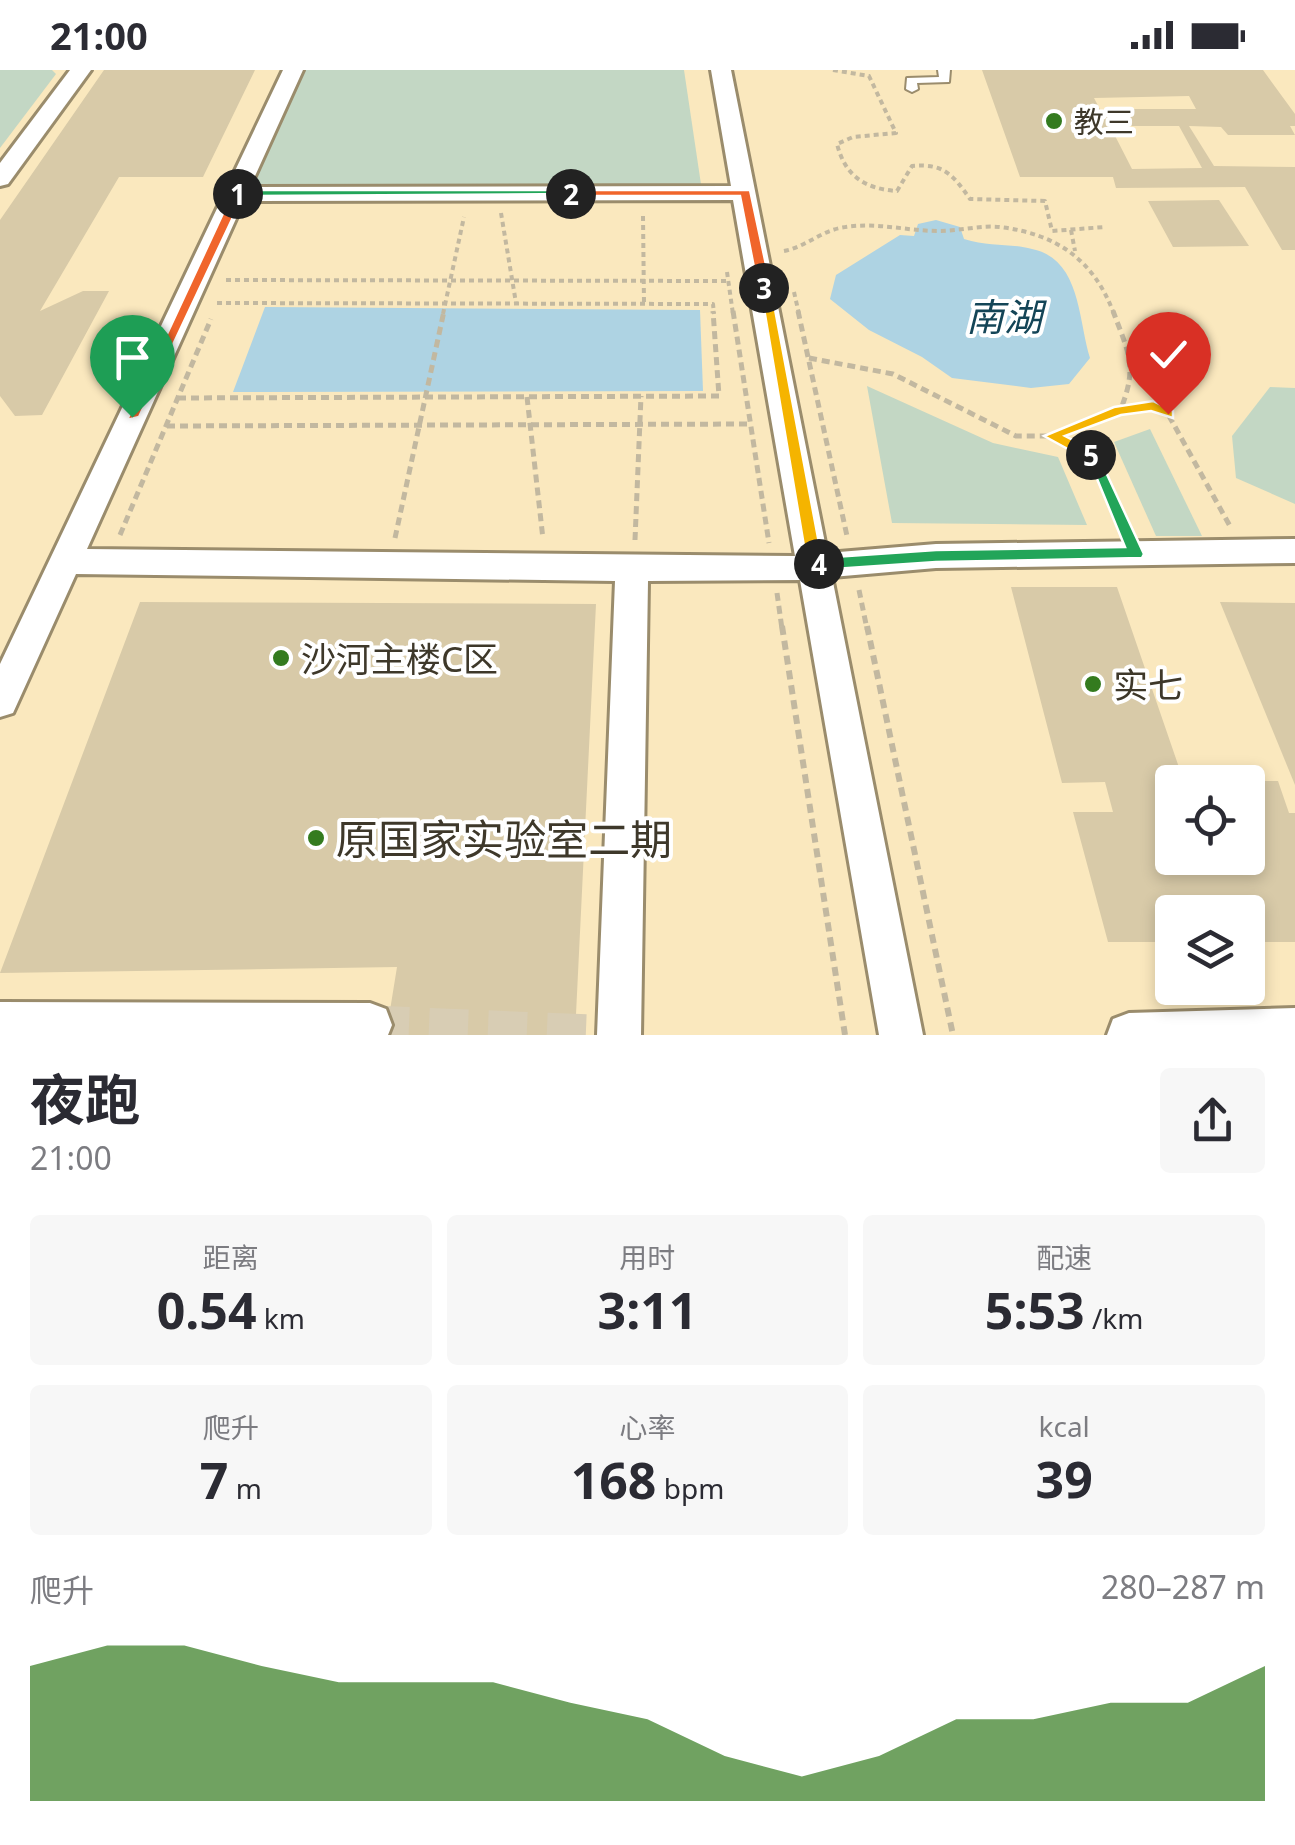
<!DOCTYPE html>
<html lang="zh">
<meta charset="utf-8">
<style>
body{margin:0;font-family:"Noto Sans","Noto Sans SC",sans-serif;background:#f7f7f7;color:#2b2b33;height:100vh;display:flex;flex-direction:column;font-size:38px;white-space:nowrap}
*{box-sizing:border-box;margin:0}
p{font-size:32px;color:#7c7c81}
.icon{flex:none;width:55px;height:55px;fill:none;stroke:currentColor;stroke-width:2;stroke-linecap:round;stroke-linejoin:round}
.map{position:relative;height:965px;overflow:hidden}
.details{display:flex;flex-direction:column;background:#fff;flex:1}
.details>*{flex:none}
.tools{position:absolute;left:1155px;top:695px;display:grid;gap:20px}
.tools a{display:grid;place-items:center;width:110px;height:110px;border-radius:10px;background:#fff;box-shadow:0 5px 15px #0003;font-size:50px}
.pin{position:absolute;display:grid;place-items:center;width:85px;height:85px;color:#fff;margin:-102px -42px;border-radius:50% 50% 50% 0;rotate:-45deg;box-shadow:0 0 10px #0007}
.pin .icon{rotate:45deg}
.km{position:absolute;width:50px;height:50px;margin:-25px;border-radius:50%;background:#222;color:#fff;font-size:28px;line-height:50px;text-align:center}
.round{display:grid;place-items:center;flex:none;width:105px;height:105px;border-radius:10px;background:#f7f7f7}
.head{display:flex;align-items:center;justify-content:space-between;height:170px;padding:0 30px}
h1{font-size:55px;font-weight:700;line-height:75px}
.metrics{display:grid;grid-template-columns:repeat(3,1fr);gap:15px;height:170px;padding:10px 30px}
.metrics div{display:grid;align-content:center;border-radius:10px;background:#f7f7f7;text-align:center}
.metrics b{font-size:50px;font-weight:700}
.metrics small{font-size:28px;font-weight:400}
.metrics p{font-size:28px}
.chart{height:280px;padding:20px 30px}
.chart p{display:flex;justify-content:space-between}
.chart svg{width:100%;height:180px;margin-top:10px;fill:#347b1f;opacity:.7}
.status{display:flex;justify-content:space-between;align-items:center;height:70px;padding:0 50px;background:#fff;direction:ltr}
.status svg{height:28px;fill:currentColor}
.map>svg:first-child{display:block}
</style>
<div class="status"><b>21:00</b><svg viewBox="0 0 49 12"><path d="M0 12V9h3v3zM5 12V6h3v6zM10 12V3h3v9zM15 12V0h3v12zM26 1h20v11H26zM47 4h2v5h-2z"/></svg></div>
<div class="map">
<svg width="1295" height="965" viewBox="0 0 1295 965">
<rect width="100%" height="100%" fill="#fef2d6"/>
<!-- built -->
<path fill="#fae8be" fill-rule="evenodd" d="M0,0H1295V965H0ZM1172,712H1248V788H1172ZM1172,842H1248V918H1172Z"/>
<!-- green -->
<g fill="#c3d7c4">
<polygon points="0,0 52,0 56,4 0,78"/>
<polygon points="298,0 684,0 702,121 248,119"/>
<polygon points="867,316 993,373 1058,387 1087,455 892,453"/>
<polygon points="1270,317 1295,318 1295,434 1236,408 1232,366"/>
<polygon points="1150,359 1202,466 1156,466 1114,372"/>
</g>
<!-- water -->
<g fill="#aed3e3">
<path d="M936,150L960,157L964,169C989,177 1009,173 1032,179C1081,189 1078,250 1090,288L1069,314L1031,318L952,308L922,287L869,260L830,229L836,205L900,165L914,166L918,154Z"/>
<polygon points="265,237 700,240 703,321 233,322"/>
</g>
<!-- building -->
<g fill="#d8caa8" fill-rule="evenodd">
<polygon points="104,0 255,0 203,107 119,107 40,241 83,221 109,221 42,345 15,346 0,326 0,150"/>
<path d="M982,0H1263L1295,44V56H1290L1295,65H1228L1221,57L1189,56L1214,96L1295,97V180H1282L1245,117L1116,118L1113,107H1020ZM1189,26L1196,39H1108L1112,46L1104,47L1094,28ZM1110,56H1179L1202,98L1132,99Z"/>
<polygon points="1219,130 1249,176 1173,177 1148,131"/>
<polygon points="1011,517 1117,517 1184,712 1172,712 1172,788 1248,788 1248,711 1278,711 1289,743 1295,743 1295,872 1248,872 1248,842 1172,842 1172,872 1108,872 1073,742 1113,742 1105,712 1062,713"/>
<polygon points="140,532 596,534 575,965 386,965 397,897 0,903"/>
<polygon points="1220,532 1295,533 1295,715"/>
</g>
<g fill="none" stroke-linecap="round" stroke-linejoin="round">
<!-- minor-tunnel -->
<polyline stroke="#d8cdb4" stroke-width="39" stroke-dasharray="39 20" stroke-linecap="butt" points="370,955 590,964"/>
<defs>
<polygon id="service" points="938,0 950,0 949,12 917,13 918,19 912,22 906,19 907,8 939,7"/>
<g id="minor">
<polygon points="70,0 91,0 8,114 0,116 0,93"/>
<path d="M283,0H303L250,117L731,116L711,0H731L827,483L936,474L1295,469V493L936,498L832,507L923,965H879L800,510L648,511L641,965H597L615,511L76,504L13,643L0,647V594ZM733,130L795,486L87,479L244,131Z"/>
<polygon points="0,932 370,933 386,939 392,955 388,965 0,965"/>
<polygon points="1295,938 1295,965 1107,965 1113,949 1129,943"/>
</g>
</defs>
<!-- service casing -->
<use href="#service" stroke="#9a8c6c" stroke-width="4"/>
<!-- minor casing -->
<use href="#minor" stroke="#9a8c6c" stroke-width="6"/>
<!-- path-far2 -->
<g stroke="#c2b8a0" stroke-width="4" stroke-dasharray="5 4" stroke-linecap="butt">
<path d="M833,0L869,6L896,63L853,67L837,74C845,106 865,119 897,121L912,96C944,93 953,105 970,129L1045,131L1052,161L1105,157"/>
<polyline points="501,143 516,233"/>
<polyline points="643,146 644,233"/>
<polyline points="1071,160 1075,181"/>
<path d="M784,181C805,177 820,162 840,158C875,151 904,161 939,161C959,161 981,155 1000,157C1057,164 1094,190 1114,244"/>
<polyline points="727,202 733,244"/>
<polyline points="226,210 728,211"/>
<polyline points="794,222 799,244"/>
<polyline points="217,233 713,234 714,244"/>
<polyline points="443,244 464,147"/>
</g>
<!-- path-far1 -->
<g stroke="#c2b8a0" stroke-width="5" stroke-dasharray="8 5" stroke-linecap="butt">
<polyline points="733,241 769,473"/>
<polyline points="798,241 847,466"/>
<path d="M809,288L893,304L1016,366H1051L1120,341C1138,297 1129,284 1113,241"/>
<polyline points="527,327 543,469"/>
<polyline points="178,328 719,326 713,241"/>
<polyline points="1120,341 1153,336 1168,344 1231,458"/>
<polyline points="167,356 751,354"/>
<polyline points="1054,367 1090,384 1123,456"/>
<polyline points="120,465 211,249"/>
<polyline points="395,468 444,241"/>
<polyline points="635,470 641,326"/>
<polyline points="859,520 867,559"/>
<polyline points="777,523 782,559"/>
</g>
<!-- path -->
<g stroke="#c2b8a0" stroke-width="6" stroke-dasharray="9 6" stroke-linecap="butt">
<polyline points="782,556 845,965"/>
<polyline points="867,556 953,965"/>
</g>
<!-- service -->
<use href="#service" fill="#fff" fill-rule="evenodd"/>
<!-- minor -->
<use href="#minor" fill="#fff" fill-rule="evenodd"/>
</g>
<!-- split-1 -->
<polygon fill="#f0652b" stroke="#fff" stroke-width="2.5" points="238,120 244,124 139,347 127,350 232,124"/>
<!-- split-2 -->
<polygon fill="#22a559" stroke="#fff" stroke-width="2.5" points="238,120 571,120 577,124 234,126"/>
<!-- split-3 -->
<polygon fill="#f0652b" stroke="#fff" stroke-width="2.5" points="571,120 750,120 771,218 764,222 758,218 740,126 567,126"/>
<!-- split-4 -->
<polygon fill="#f5b400" stroke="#fff" stroke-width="2.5" points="760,215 771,218 822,489 827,494 819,500 807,494"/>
<!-- split-5 -->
<polygon fill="#22a559" stroke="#fff" stroke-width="2.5" points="1086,382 1098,385 1144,484 1142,488 936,492 819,500 810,494 819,488 936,480 1125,477"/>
<!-- split-6 -->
<polygon fill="#f5b400" stroke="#fff" stroke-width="2.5" points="1153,331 1173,341 1173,348 1151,341 1121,345 1065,366 1096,382 1096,389 1086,389 1044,366 1114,337"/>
<!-- markers -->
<g fill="#347b1f" stroke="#fff" stroke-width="4">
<circle cx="1054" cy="51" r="10"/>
<circle cx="281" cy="588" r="10"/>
<circle cx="1093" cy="614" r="10"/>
<circle cx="316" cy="768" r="10"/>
</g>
<g text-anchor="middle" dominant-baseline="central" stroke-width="8" stroke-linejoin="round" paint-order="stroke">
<!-- far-poi labels -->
<g font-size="30" fill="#3e382a" stroke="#fff" text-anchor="start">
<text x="1074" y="51">教三</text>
</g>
<!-- poi labels -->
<g font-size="35" fill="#3e382a" stroke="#fff" text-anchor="start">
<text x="301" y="588">沙河主楼C区</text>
<text x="1113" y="614">实七</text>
</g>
<!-- water labels -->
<g font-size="38" font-style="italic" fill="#144557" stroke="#fff">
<text x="1004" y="246">南湖</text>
</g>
<!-- near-poi labels -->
<g font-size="42" fill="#3e382a" stroke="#fff" text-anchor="start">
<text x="336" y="768">原国家实验室二期</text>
</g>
</g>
</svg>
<div class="tools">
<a><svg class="icon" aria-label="locate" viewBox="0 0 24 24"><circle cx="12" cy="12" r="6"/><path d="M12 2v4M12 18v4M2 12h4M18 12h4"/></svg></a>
<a><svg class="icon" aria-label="layers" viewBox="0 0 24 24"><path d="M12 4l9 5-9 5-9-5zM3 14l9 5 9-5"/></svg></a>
</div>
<div class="pin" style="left:132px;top:347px;background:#1e9e55"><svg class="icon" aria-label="arrive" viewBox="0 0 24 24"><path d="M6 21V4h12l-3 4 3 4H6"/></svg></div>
<div class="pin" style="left:1168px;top:344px;background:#d93025"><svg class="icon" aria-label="check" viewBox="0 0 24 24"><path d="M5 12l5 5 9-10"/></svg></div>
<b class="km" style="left:238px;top:124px">1</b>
<b class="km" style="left:571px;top:124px">2</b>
<b class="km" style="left:764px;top:218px">3</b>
<b class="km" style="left:819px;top:494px">4</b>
<b class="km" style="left:1091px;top:385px">5</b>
</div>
<section class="details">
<div class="head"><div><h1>夜跑</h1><p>21:00</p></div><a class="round"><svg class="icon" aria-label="share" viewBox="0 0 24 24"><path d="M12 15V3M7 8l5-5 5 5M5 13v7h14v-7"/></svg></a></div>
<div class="metrics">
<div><p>距离</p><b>0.54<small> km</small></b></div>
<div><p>用时</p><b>3:11</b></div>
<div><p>配速</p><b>5:53<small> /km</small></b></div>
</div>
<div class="metrics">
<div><p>爬升</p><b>7<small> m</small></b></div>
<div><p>心率</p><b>168<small> bpm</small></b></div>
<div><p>kcal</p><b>39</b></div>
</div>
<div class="chart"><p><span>爬升</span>280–287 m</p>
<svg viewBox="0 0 160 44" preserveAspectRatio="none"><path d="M0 44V11L10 6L20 6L30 11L40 15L50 15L60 15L70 20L80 24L90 33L100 38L110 33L120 24L130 24L140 20L150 20L160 11V44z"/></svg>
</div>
</section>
